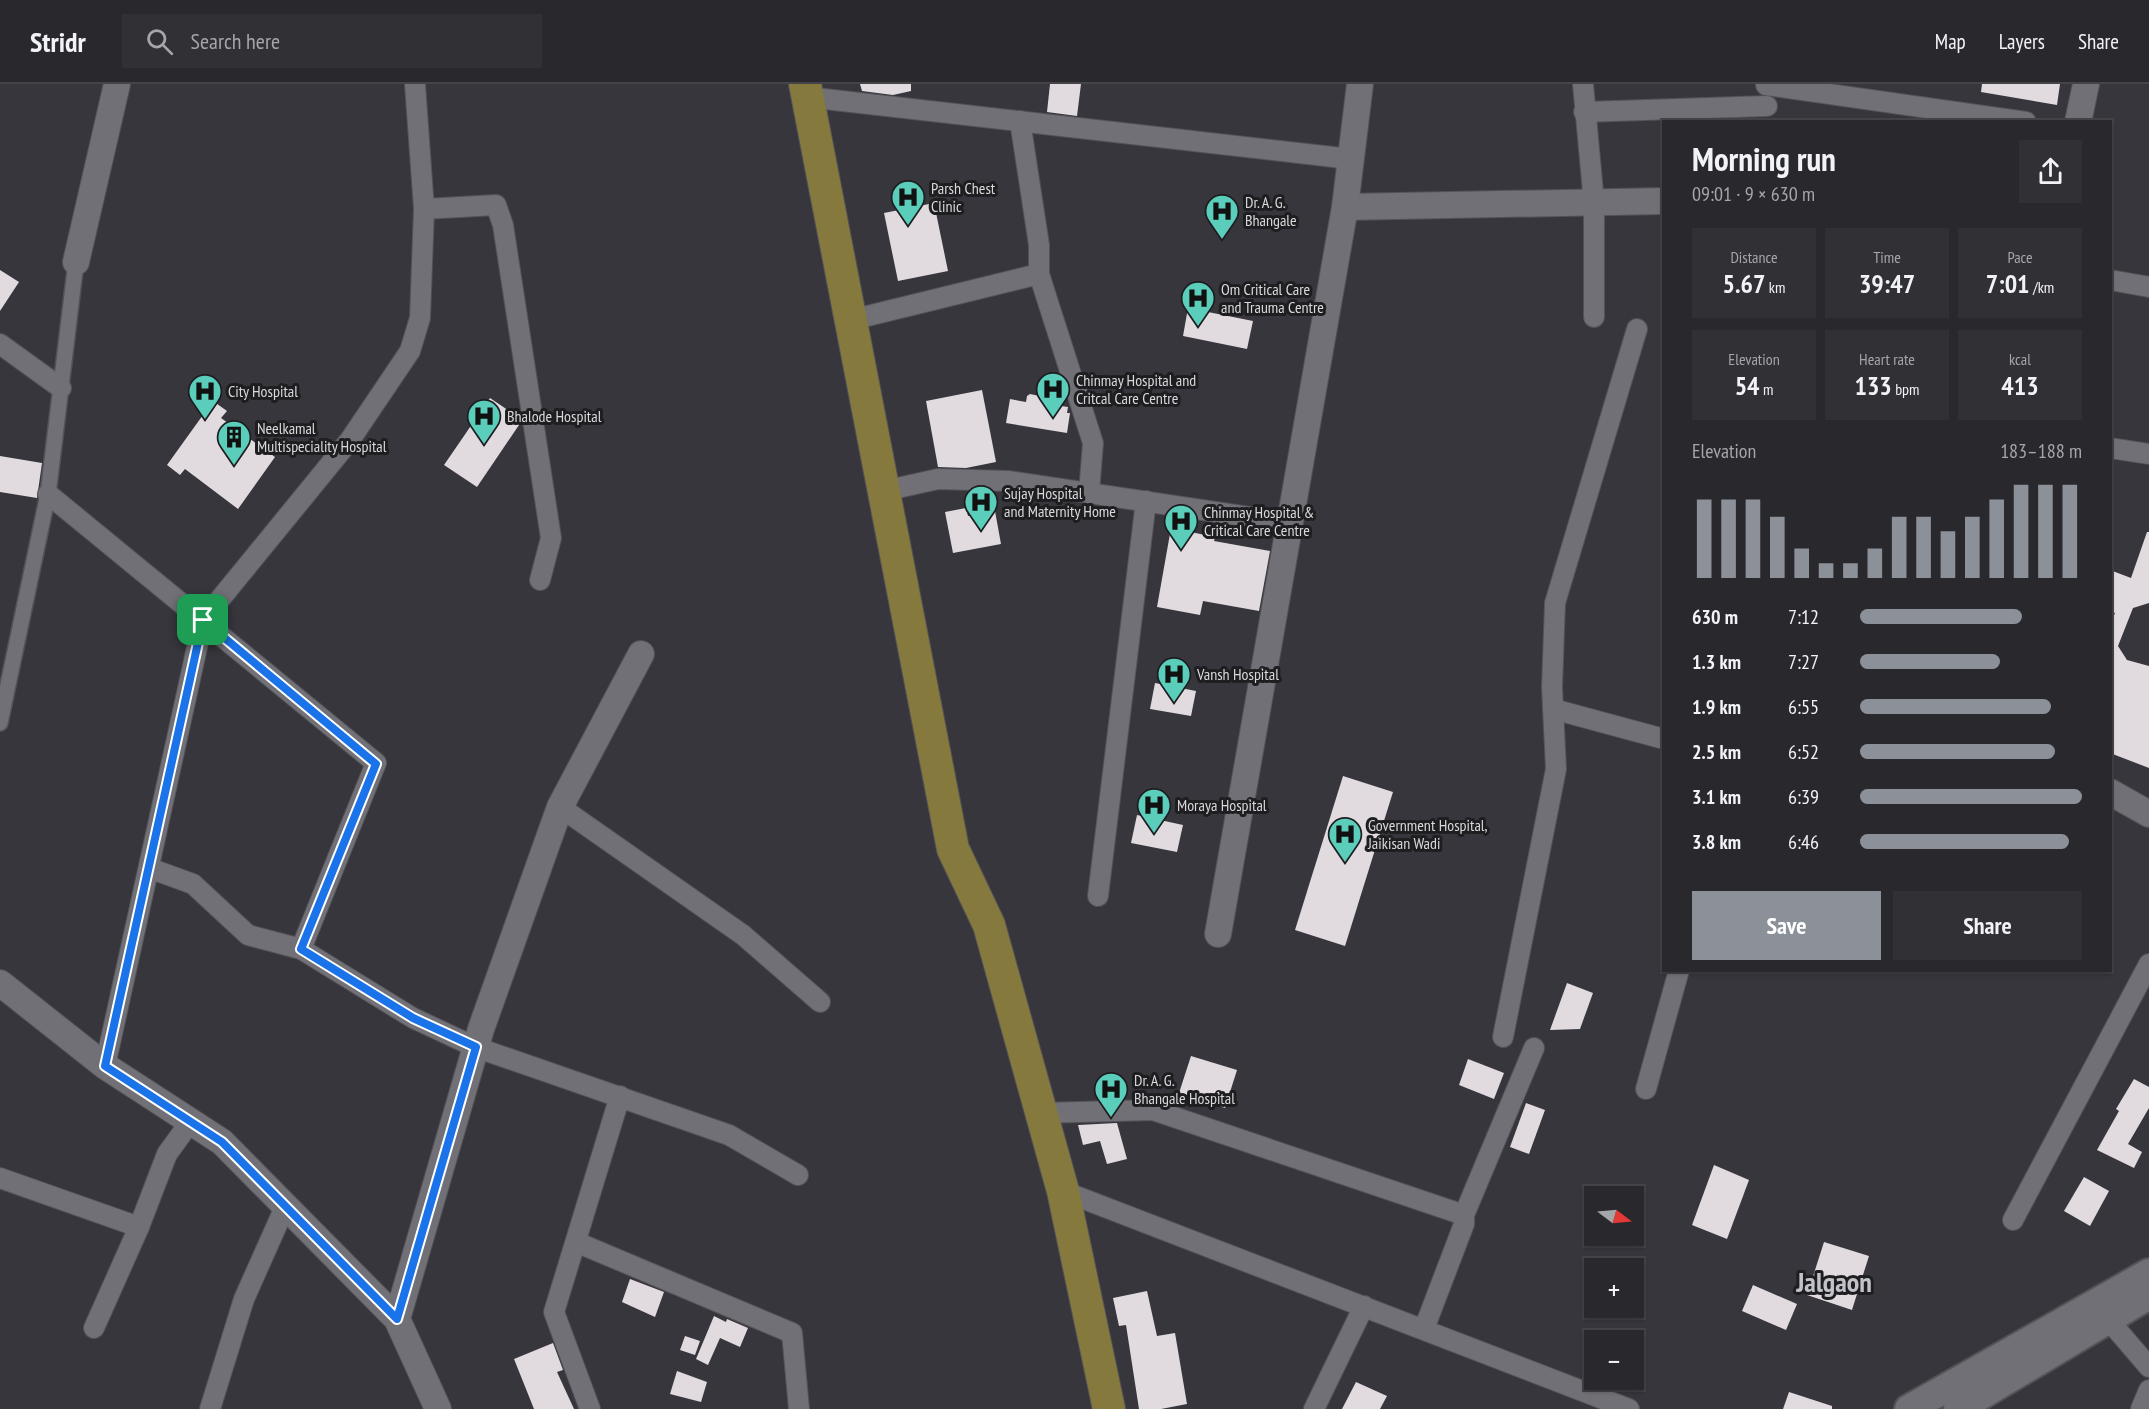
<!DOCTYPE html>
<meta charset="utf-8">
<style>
body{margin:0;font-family:"PT Sans Narrow",sans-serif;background:#313035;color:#f1f3f6;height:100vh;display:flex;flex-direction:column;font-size:22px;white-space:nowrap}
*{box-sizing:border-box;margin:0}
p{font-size:20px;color:#a5a6aa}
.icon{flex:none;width:33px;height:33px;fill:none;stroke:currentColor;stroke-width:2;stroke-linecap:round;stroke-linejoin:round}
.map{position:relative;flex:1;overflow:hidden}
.sheet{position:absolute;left:1662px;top:36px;width:450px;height:852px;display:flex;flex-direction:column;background:#29282d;border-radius:0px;box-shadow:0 2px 4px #0004,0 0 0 2px #454449}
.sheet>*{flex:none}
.needle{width:39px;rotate:106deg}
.buttons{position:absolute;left:1584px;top:1102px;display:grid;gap:12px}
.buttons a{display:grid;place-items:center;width:60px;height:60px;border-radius:0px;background:#29282d;box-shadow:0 2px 4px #0004,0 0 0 2px #454449;font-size:30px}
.pin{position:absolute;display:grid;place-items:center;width:51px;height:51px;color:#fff;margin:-26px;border-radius:12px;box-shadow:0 3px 9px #0006}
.round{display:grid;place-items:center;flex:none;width:63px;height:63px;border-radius:0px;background:#313035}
.headline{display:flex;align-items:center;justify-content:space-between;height:102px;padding:0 30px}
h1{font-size:33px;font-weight:700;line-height:45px}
.figures{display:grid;grid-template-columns:repeat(3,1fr);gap:9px;height:102px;padding:6px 30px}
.figures div{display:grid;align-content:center;border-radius:0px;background:#313035;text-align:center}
.figures b{font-size:26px;font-weight:700}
.figures small{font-size:16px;font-weight:400}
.figures p{font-size:16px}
.chart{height:168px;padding:12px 30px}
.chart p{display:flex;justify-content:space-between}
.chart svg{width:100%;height:108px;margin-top:6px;stroke:#8c9099;stroke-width:6}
.cta{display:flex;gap:12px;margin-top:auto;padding:12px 30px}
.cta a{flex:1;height:69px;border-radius:0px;background:#8c9099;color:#fff;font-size:24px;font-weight:700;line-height:69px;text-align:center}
.cta a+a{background:#313035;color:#f1f3f6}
ul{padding:0 30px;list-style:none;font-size:20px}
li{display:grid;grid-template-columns:96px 72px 1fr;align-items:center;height:45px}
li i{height:15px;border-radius:8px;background:#8c9099}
header{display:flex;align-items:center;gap:36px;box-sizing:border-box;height:84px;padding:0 30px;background:#29282d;border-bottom:2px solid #454449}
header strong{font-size:28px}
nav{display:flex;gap:33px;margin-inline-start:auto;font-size:21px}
.search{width:420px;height:54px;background:#313035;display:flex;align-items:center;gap:15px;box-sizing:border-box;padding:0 21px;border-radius:0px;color:#a5a6aa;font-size:22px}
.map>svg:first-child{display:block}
</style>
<header>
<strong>Stridr</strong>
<div class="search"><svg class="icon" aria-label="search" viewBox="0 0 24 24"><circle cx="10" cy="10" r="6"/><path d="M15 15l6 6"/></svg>Search here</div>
<nav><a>Map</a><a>Layers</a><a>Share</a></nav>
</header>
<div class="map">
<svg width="2149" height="1325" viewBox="0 0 2149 1325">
<rect width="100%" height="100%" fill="#37363c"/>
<!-- building -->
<g fill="#e1dbe0">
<polygon points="860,0 911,0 911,7 893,11 862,7"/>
<polygon points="1050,0 1081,0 1077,32 1047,28"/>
<polygon points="1982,0 2060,0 2057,21 1981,8"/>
<polygon points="934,119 948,187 898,197 884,129"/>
<polygon points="0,186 19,198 0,227"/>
<polygon points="1188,224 1253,237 1247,265 1183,252"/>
<polygon points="982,306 996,378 966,384 938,383 926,317"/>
<polygon points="1030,310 1049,314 1048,320 1068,323 1067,329 1070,329 1067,349 1006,339 1010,315 1026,318 1027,312"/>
<polygon points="490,314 521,335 521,338 477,403 444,381"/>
<polygon points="213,317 227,327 221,334 275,373 238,425 185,385 180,391 167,381"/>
<polygon points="0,372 42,379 37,414 0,408"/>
<polygon points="966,424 968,432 995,427 1001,460 953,469 945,428"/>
<polygon points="1171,444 1215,453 1214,457 1270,467 1259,527 1203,517 1200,531 1157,523"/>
<polygon points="2147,448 2149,448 2149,519 2133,524 2118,562 2127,576 2149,582 2149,684 2110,669 2110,541 2115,529 2110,527 2110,486 2131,494"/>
<polygon points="1155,599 1196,607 1191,632 1150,625"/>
<polygon points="1343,692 1393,708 1345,862 1295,846"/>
<polygon points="1137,731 1183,741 1177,768 1131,759"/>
<polygon points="1567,899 1593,909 1580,945 1550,946"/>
<polygon points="1191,972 1237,986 1225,1024 1179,1009"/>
<polygon points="1468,975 1504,989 1494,1015 1459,1001"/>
<polygon points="2134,995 2149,1003 2149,1024 2128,1060 2142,1068 2134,1084 2097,1066 2119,1027 2116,1025"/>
<polygon points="1526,1019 1545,1026 1529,1070 1510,1063"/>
<polygon points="1117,1039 1127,1075 1107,1080 1100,1057 1083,1061 1078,1041"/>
<polygon points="1714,1081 1749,1096 1727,1155 1692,1141"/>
<polygon points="2084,1093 2109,1107 2090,1142 2064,1127"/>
<polygon points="1824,1158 1869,1172 1852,1226 1807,1211"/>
<polygon points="630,1195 664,1208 655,1233 622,1218"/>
<polygon points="1753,1201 1797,1220 1786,1246 1742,1227"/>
<polygon points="1147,1207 1157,1252 1175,1249 1187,1320 1161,1325 1139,1325 1126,1241 1119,1242 1113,1214"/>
<polygon points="714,1232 726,1238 727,1235 748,1244 740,1263 720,1254 708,1281 696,1275"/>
<polygon points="685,1252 700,1257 695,1271 680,1266"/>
<polygon points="553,1259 563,1286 557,1288 574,1325 534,1325 514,1275"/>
<polygon points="677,1287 707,1298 701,1318 670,1310"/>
<polygon points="1356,1298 1387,1312 1380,1325 1342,1325"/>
<polygon points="1789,1308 1832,1322 1832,1325 1783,1325"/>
</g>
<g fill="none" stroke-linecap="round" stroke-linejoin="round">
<defs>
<polyline id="pedestrian" points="0,639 48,410 76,178"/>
<g id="minor">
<polyline points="1583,0 1594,119 1594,233"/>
<polyline points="1766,1 2026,38"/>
<polyline points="807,13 1351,75"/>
<polyline points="1584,28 1767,22"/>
<polyline points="1020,37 1039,161 1039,190 1093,359 1089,409"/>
<polyline points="424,125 496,121 503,141 551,454 540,496"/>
<polyline points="2110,196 2149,203"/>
<polyline points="851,236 1039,190"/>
<polyline points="0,260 61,304"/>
<polyline points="2110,364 2149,370"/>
<polyline points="884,407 938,395 1008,397 1290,439"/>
<polyline points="48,410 376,679 301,865"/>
<polyline points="1553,625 1664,655"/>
<polyline points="560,723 743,851 820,918"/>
<polyline points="149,784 193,800 248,851 301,865 413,934 475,963 729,1051 798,1091"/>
<polyline points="1098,812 1146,417"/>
<polyline points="1503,953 1556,685 1552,603 1555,519 1637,245"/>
<polyline points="105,982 203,536 350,356 410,267 420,234 424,125 415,0"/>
<polyline points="1646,1005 1679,886"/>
<polyline points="1041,1029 1153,1026 1464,1131"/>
<polyline points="0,1094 139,1143"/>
<polyline points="1063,1107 1629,1325"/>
<polyline points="2013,1136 2149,880"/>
<polyline points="576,1158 792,1249 799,1325"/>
<polyline points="2100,1226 2149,1283"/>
<polyline points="94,1244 139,1143 167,1070 191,1037"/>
<polyline points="1424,1245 1464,1140 1464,1131 1534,964"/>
<polyline points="210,1325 244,1215 285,1123"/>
<polyline points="590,1325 554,1228 620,1012"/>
<polyline points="1314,1325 1364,1222"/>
<polyline points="2141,1325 2149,1306"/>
</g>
<g id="tertiary">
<polyline points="2078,38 2086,0"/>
<polyline points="1345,123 1664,117"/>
<polyline points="76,178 117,0"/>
<polyline points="2110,708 2149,730"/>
<polyline points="1218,850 1345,123 1360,0"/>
<polyline points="0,899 105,982 222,1058 397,1235 438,1325"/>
<polyline points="397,1235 481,945 560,723 641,570"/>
</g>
<g id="secondary">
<polyline points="1909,1325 2149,1189"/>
<polyline points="1958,1325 2149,1211"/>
</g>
<polyline id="primary" points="805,0 953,765 989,841 1063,1107 1109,1325"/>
</defs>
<!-- pedestrian casing -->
<use href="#pedestrian" stroke="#525257" stroke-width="18"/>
<!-- minor casing -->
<use href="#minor" stroke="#525257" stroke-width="22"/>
<!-- tertiary casing -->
<use href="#tertiary" stroke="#525257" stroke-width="28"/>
<!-- secondary casing -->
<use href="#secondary" stroke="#525257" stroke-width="32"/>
<!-- primary casing -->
<use href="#primary" stroke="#525257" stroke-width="34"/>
<!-- pedestrian -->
<use href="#pedestrian" stroke="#707076" stroke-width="15"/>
<!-- minor -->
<use href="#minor" stroke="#707076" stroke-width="20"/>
<!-- tertiary -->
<use href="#tertiary" stroke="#707076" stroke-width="26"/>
<!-- secondary -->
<use href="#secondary" stroke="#707076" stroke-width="28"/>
<!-- primary -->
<use href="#primary" stroke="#86793e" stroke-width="32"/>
</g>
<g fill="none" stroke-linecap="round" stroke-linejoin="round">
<defs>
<polygon id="route" points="203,536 376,680 301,865 413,934 476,963 397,1235 222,1058 105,982"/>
</defs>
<!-- route casing -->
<use href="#route" stroke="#fff" stroke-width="12"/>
<!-- route -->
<use href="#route" stroke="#1a73e8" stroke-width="8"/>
</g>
<!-- icons -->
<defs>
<symbol id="hospital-pin" viewBox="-11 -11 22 30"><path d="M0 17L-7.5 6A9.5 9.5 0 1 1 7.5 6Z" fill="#5bcebb" stroke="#1e1e21"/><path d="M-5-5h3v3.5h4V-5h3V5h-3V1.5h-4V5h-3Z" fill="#111"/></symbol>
<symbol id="building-pin" viewBox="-11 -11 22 30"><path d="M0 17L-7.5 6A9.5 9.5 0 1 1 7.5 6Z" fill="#5bcebb" stroke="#1e1e21"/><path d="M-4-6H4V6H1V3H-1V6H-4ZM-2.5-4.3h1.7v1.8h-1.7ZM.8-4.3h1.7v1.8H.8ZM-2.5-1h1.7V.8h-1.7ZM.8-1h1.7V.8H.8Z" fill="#111"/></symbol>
</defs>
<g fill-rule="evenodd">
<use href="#hospital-pin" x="889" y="94" width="38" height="52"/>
<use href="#hospital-pin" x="1203" y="108" width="38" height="52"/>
<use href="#hospital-pin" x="1179" y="195" width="38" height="52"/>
<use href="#hospital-pin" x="1034" y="286" width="38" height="52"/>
<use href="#hospital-pin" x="186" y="288" width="38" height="52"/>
<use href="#hospital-pin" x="465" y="313" width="38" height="52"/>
<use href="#building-pin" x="215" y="334" width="38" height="52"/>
<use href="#hospital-pin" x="962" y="399" width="38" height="52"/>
<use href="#hospital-pin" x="1162" y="418" width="38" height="52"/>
<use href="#hospital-pin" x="1155" y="571" width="38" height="52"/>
<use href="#hospital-pin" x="1135" y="702" width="38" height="52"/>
<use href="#hospital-pin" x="1326" y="731" width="38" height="52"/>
<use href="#hospital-pin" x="1092" y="986" width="38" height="52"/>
</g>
<g text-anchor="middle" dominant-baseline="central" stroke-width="6" stroke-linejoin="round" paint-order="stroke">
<!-- poi labels -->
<g font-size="16" fill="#d9d8dc" stroke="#1e1e21" text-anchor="start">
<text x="931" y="104">Parsh Chest<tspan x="931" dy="18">Clinic</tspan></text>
<text x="1245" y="118">Dr. A. G.<tspan x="1245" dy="18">Bhangale</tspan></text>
<text x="1221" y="205">Om Critical Care<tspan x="1221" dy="18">and Trauma Centre</tspan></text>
<text x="1076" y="296">Chinmay Hospital and<tspan x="1076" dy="18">Critcal Care Centre</tspan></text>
<text x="228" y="307">City Hospital</text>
<text x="507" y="332">Bhalode Hospital</text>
<text x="257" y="344">Neelkamal<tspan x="257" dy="18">Multispeciality Hospital</tspan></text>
<text x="1004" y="409">Sujay Hospital<tspan x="1004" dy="18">and Maternity Home</tspan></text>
<text x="1204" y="428">Chinmay Hospital &amp;<tspan x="1204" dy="18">Critical Care Centre</tspan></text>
<text x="1197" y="590">Vansh Hospital</text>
<text x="1177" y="721">Moraya Hospital</text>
<text x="1368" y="741">Government Hospital,<tspan x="1368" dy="18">Jaikisan Wadi</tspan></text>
<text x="1134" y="996">Dr. A. G.<tspan x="1134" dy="18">Bhangale Hospital</tspan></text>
</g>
<!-- town labels -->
<g font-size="28" font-weight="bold" fill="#c2c2c9" stroke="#1e1e21">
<text x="1834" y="1197">Jalgaon</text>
</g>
</g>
</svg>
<div class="buttons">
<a><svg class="needle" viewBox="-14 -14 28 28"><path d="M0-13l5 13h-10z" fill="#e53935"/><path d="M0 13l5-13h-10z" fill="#a5a6aa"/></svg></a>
<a>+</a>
<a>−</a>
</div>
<div class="pin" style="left:203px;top:536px;background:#1e9e55"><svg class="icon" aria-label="arrive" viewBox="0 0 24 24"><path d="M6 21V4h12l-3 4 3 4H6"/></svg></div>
<section class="sheet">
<div class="headline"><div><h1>Morning run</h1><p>09:01 · 9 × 630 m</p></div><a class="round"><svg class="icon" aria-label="share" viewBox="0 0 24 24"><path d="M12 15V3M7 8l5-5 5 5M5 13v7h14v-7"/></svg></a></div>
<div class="figures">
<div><p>Distance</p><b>5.67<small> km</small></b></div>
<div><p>Time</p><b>39:47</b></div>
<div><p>Pace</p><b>7:01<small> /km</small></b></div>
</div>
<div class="figures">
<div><p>Elevation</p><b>54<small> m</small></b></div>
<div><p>Heart rate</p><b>133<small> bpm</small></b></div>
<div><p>kcal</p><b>413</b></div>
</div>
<div class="chart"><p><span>Elevation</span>183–188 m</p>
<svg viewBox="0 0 160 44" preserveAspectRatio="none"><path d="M5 44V12M15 44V12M25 44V12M35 44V19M45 44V32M55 44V38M65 44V38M75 44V32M85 44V19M95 44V19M105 44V25M115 44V19M125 44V12M135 44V6M145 44V6M155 44V6"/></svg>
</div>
<ul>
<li><b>630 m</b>7:12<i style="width:73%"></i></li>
<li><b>1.3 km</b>7:27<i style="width:63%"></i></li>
<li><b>1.9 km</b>6:55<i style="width:86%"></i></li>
<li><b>2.5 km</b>6:52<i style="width:88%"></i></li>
<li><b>3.1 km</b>6:39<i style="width:100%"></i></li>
<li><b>3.8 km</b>6:46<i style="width:94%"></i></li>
</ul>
<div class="cta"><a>Save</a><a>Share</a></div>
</section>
</div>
